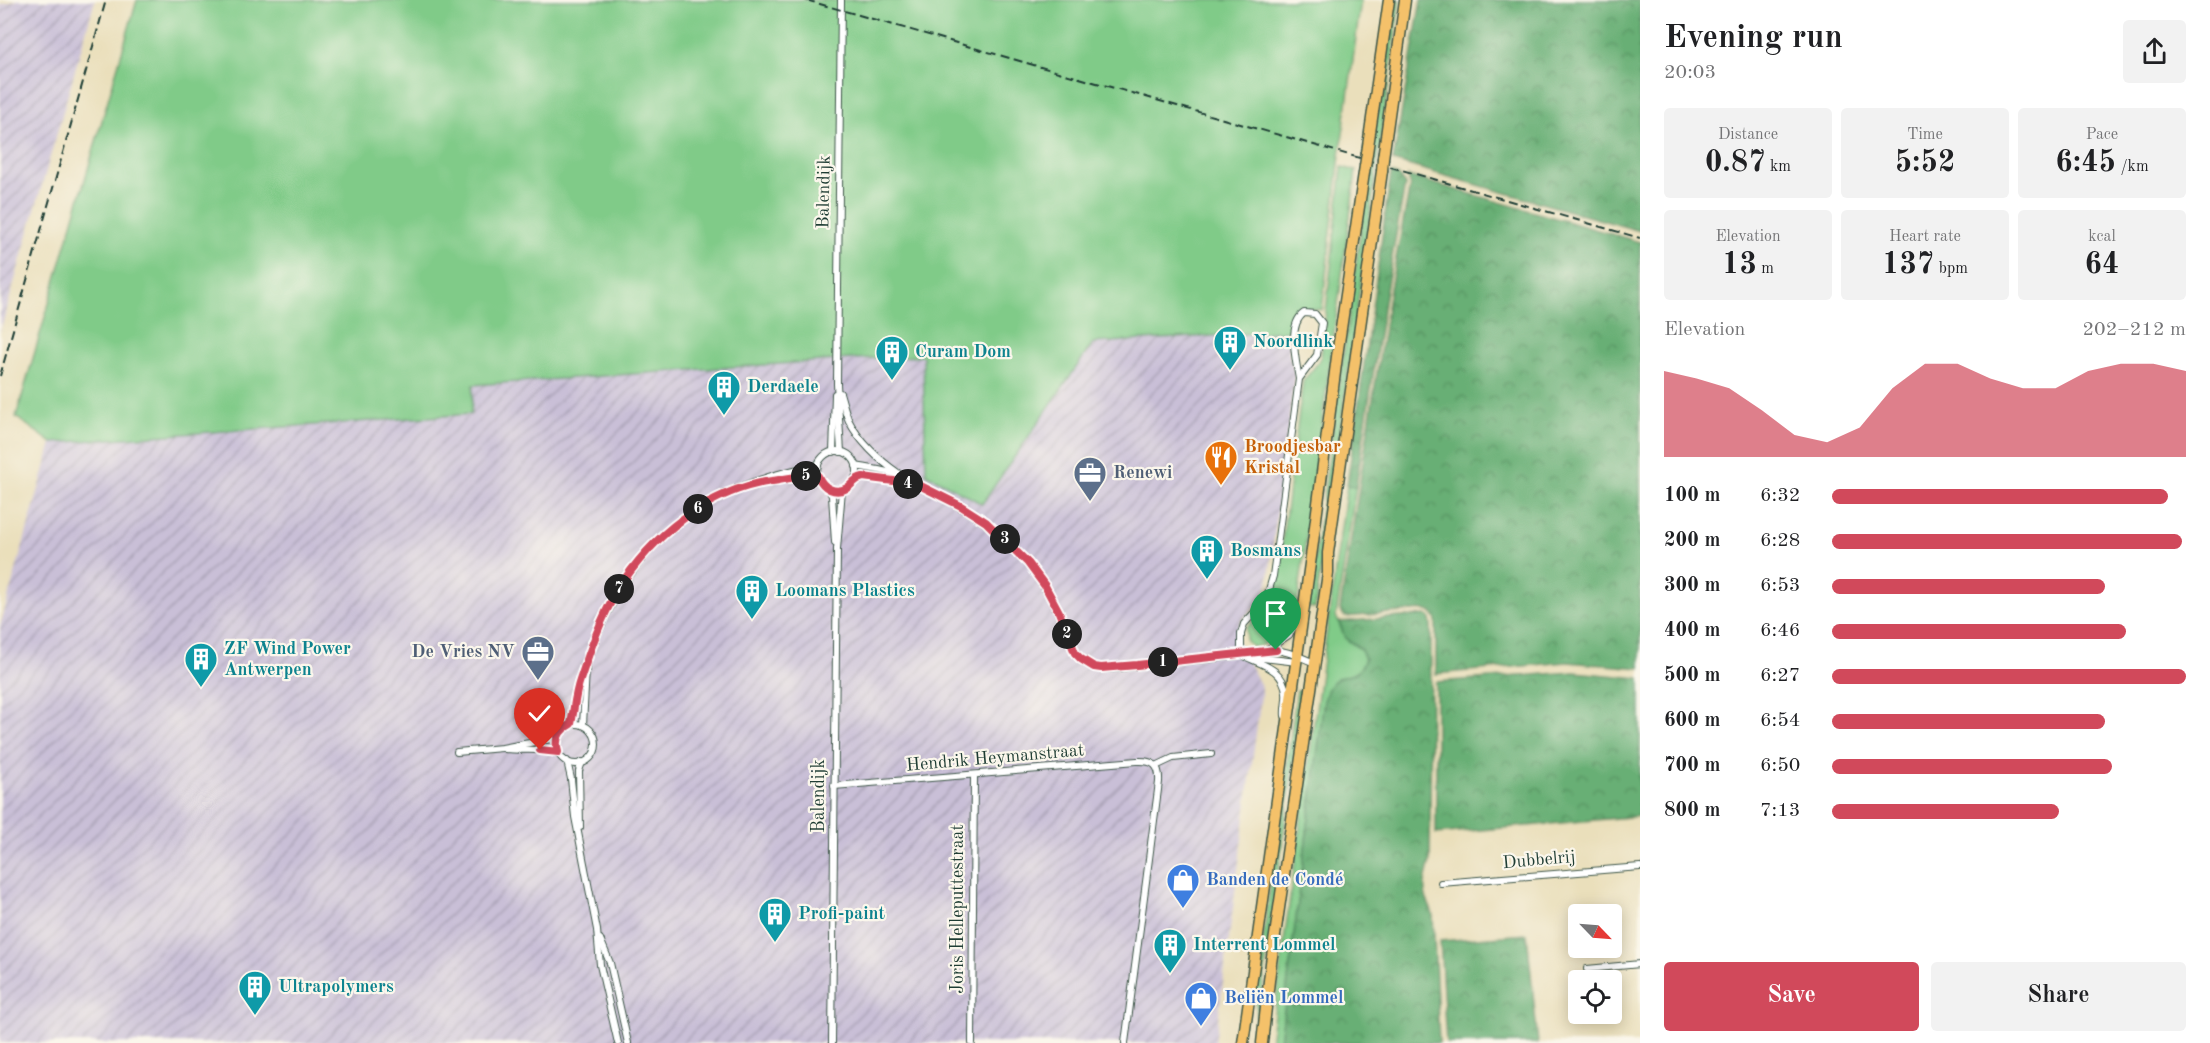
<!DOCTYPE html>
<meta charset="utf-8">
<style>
body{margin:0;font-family:"Old Standard TT",serif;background:#f2f2f2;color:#202124;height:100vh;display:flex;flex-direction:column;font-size:22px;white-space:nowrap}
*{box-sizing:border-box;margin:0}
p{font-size:20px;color:#757577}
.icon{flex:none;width:33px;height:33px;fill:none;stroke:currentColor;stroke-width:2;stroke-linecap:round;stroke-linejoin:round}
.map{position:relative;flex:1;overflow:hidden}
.panel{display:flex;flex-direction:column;background:#fff;width:570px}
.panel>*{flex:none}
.needle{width:39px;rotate:115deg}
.buttons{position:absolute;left:1568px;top:904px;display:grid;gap:12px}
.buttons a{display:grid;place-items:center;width:54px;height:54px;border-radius:6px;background:#fff;box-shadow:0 3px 15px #0003;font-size:30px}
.pin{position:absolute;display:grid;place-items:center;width:51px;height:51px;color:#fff;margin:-62px -26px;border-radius:50% 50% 50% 0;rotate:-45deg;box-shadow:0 0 6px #0007}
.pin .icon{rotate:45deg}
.km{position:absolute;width:30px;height:30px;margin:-15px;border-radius:50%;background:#222;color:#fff;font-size:16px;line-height:30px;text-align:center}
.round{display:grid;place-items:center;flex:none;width:63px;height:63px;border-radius:6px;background:#f2f2f2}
.summary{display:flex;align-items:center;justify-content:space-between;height:102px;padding:0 24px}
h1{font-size:33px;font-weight:800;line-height:45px}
.metrics{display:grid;grid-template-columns:repeat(3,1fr);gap:9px;height:102px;padding:6px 24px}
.metrics div{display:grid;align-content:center;border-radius:6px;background:#f2f2f2;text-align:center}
.metrics b{font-size:30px;font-weight:800}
.metrics small{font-size:16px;font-weight:400}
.metrics p{font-size:16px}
.chart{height:168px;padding:12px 24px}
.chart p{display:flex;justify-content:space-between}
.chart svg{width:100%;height:108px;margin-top:6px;fill:#d1495b;opacity:.7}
.action{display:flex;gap:12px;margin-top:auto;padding:12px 24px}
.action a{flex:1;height:69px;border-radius:6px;background:#d1495b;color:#fff;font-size:24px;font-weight:800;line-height:69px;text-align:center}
.action a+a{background:#f2f2f2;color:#202124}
ul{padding:0 24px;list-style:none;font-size:20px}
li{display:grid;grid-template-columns:96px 72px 1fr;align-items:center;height:45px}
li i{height:15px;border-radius:8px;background:#d1495b}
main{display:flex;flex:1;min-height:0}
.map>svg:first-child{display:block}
</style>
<main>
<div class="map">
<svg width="1640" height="1043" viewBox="0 0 1640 1043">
<defs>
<pattern id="industrial-furrows" width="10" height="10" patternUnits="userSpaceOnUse" patternTransform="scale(1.5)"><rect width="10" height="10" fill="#c9bfd7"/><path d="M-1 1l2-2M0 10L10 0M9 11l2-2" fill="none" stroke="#a39caf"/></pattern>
<pattern id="forest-crowns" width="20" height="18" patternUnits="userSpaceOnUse" patternTransform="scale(1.5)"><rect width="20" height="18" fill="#68af74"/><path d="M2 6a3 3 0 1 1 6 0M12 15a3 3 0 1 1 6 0" fill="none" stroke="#559060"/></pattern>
</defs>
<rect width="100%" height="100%" fill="#fbf7ec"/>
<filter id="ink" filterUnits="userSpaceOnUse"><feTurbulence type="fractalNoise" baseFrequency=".0167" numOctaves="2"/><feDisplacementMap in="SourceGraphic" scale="12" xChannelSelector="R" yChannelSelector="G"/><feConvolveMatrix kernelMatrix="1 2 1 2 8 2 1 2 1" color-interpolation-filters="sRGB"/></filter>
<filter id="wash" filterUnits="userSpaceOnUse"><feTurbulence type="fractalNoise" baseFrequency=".008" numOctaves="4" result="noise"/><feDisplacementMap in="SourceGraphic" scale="24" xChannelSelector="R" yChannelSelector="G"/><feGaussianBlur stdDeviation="1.35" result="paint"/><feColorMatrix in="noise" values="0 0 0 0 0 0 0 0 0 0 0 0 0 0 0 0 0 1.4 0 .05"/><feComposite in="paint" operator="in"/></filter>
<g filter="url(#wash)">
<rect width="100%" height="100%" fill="#eadfbb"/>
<!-- industrial -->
<g fill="url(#industrial-furrows)">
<polygon points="18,0 95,0 0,332 0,5"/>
<polygon points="1292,331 1289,353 1295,374 1268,584 1262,600 1241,621 1237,633 1237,640 1262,688 1215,1043 0,1043 0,626 52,443 471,414 473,385 852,359 923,356 926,473 982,503 1093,343"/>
</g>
<!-- green -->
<g fill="#80cb88" stroke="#50845e" stroke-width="1.5">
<polygon points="137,0 1361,0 1339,163 1322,310 1295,307 1292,331 1093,343 982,504 926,473 923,356 852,359 473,385 471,414 52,443 16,417"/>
<polygon points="1393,0 1400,0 1315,609 1308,607"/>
<path d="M1342,167L1356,171L1296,613C1288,633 1274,643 1253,647L1246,641V628L1266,608L1276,587L1303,381L1317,364L1321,356Z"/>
<path d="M1347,485L1356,487L1336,616L1345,638L1362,650L1365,659C1359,675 1354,674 1338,678L1324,701L1280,1043H1270Z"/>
<polygon points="1297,691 1303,691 1255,1043 1252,1043 1257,1011 1255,998"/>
</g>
<!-- forest -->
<g fill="url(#forest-crowns)" stroke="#447654" stroke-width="1.5">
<polygon points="1421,0 1640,0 1640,231 1393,161"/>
<polygon points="1391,173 1399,176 1405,185 1385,296 1356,487 1347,485"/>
<polygon points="1408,176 1640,242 1640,668 1567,662 1436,674 1436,619 1432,613 1424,610 1345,617 1340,610 1390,289 1410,186"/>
<path d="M1426,615L1430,618L1431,626L1430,860C1428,871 1422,886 1426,897C1428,904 1432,908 1433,916L1439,1043H1280L1324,701C1326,697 1326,691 1329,687C1340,669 1356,684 1365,659L1361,650L1345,638L1339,622Z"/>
<polygon points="1574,672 1640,678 1640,816 1436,834 1436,682"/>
<polygon points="1527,934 1538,1043 1446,1043 1440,941"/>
</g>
</g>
<g filter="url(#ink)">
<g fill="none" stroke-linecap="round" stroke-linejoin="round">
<defs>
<g id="minor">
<polyline points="841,0 837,384 841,452"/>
<path d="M840,393C843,402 845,412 849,421C859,441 879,460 898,473"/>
<circle cx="837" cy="471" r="20"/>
<polyline points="833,452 835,394"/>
<path d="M856,466C871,469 886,470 900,476C906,478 911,482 916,484C976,512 1020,541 1052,600C1064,621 1067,654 1090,665C1105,672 1128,667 1144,665C1176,661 1208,660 1239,655C1251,654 1262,649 1275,650C1288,651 1298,656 1310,661"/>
<polyline points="855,478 872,477 913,484"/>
<polyline points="762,482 802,476 818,476"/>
<polyline points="829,489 832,496 835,542"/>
<polyline points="1268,649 1289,635 1299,616"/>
<path d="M1241,655V634L1244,624L1266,600L1273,576L1299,379C1296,361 1287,325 1304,313L1315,314L1322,323L1317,355L1299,379"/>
<path d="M1242,655C1260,664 1284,668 1286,693C1287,700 1284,708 1285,716"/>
<polyline points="1254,657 1297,662"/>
<path d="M571,724C574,710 575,694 580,680C621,554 685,489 818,465"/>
<circle cx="576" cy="744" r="20"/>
<polyline points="583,725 586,669"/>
<path d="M505,749C523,751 541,748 557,752"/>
<polyline points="457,752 502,748 557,738"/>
<polyline points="567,761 571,779 575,817 597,930 600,965 618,1043"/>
<polyline points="1156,766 1173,758 1211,754"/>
<path d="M834,786L1137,761C1153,760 1160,765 1159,782L1125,1043"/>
<polyline points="580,827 579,771 582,762"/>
<polyline points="1441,883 1640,867"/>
<polyline points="600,939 610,963 628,1043"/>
<polyline points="1587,969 1640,964"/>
<polyline points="832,1043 837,549 842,490"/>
<polyline points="972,1043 974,775"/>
</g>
<g id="trunk">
<polyline points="1367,153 1389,0"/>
<polyline points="1383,158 1405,0"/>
<polyline points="1243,1043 1313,542 1338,349 1365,166"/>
<polyline points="1262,1043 1271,963 1328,573 1328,553 1382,171"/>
</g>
</defs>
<!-- minor casing -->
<use href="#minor" stroke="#3d5548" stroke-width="8"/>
<!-- trunk casing -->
<use href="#trunk" stroke="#3d5548" stroke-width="13"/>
<!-- minor -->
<use href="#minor" stroke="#fff" stroke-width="6"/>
<!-- trunk -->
<use href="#trunk" stroke="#f4c16a" stroke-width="10"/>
<!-- rail -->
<g stroke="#1f3d34" stroke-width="2" stroke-dasharray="9 4.5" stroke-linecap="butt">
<polyline points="806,0 1640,238"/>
<polyline points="0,376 106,0"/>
</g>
<defs>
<g id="trunk-bridge">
<polyline points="1365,166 1367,153"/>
<polyline points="1382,171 1383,158"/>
</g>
</defs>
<!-- trunk-bridge casing -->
<use href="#trunk-bridge" stroke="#3d5548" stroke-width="13" stroke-linecap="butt"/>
<!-- trunk-bridge -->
<use href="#trunk-bridge" stroke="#f4c16a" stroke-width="10"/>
</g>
</g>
<g fill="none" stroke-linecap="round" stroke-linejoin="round" filter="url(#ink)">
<defs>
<path id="route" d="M540,750L558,752C554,739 559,730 571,724C574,710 575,694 580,680C590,650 601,618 617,591C651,536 708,490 772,481C787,479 803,474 818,476C823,488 835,495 847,488C854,483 854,479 863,477L917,484L961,506L986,522L1028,563L1045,586L1059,612L1075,653L1081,659L1094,667L1101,668L1137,665L1276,650"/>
</defs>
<!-- route casing -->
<use href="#route" stroke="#fff" stroke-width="12"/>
<!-- route -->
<use href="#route" stroke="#d1495b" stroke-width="8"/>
</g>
<!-- icons -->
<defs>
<symbol id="building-pin" viewBox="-11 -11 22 30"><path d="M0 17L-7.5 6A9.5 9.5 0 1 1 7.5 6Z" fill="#0f9aa8" stroke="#fbf7ec"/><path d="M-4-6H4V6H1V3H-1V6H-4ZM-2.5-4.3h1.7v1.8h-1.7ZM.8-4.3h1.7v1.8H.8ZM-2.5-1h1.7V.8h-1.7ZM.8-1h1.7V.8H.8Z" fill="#fff"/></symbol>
<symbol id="restaurant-pin" viewBox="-11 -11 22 30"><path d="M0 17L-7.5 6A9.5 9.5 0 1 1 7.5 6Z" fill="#e8710a" stroke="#fbf7ec"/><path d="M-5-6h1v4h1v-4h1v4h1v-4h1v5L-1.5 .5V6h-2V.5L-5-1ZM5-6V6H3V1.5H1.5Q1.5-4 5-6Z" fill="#fff"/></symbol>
<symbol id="office-pin" viewBox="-11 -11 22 30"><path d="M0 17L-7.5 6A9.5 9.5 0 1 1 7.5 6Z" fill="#5c6f8a" stroke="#fbf7ec"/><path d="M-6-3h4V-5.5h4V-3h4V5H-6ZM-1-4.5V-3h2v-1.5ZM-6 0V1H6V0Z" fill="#fff"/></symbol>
<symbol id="shop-pin" viewBox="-11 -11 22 30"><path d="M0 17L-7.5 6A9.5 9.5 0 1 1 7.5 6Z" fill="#3f7fe0" stroke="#fbf7ec"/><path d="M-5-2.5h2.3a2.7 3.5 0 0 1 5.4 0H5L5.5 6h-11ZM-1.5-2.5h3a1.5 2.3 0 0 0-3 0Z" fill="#fff"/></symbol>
</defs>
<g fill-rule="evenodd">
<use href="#building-pin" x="1211" y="323" width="38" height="52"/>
<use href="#building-pin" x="873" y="333" width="38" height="52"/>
<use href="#building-pin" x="705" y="368" width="38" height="52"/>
<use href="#restaurant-pin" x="1202" y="438" width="38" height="52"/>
<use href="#office-pin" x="1071" y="454" width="38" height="52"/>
<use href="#building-pin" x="1188" y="532" width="38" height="52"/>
<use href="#building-pin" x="733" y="572" width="38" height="52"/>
<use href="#office-pin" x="519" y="633" width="38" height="52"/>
<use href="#building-pin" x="182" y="640" width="38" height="52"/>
<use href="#shop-pin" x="1164" y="861" width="38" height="52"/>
<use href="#building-pin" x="756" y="895" width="38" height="52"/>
<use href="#building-pin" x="1151" y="926" width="38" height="52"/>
<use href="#building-pin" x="236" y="968" width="38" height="52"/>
<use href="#shop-pin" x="1182" y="979" width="38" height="52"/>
</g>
<g text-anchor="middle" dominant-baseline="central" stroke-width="4.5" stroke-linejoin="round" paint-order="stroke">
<!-- street labels -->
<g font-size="18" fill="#1f3d34" stroke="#fbf7ec">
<text transform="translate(824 192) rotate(-89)">Balendijk</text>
<text transform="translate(995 758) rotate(-5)">Hendrik Heymanstraat</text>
<text transform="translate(819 796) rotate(-90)">Balendijk</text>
<text transform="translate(1539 860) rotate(-5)">Dubbelrij</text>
<text transform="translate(958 909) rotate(-90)">Joris Helleputtestraat</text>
</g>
<!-- culture labels -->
<g font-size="18" font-weight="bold" fill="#0d838f" stroke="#fbf7ec" text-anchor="start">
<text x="1253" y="342">Noordlink</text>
<text x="915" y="352">Curam Dom</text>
<text x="747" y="387">Derdaele</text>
<text x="1230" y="551">Bosmans</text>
<text x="775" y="591">Loomans Plastics</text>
<text x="224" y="649">ZF Wind Power<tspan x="224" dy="21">Antwerpen</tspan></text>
<text x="798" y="914">Profi-paint</text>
<text x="1193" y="945">Interrent Lommel</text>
<text x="278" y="987">Ultrapolymers</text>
</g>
<!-- food labels -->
<g font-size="18" font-weight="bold" fill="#c56008" stroke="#fbf7ec" text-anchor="start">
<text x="1244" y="447">Broodjesbar<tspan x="1244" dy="21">Kristal</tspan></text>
</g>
<!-- service labels -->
<g font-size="18" font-weight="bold" fill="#4e5e75" stroke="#fbf7ec" text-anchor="start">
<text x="1113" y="473">Renewi</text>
<text x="515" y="652" text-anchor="end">De Vries NV</text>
</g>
<!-- shop labels -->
<g font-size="18" font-weight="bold" fill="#366cbe" stroke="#fbf7ec" text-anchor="start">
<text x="1206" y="880">Banden de Condé</text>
<text x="1224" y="998">Beliën Lommel</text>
</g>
</g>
</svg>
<div class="buttons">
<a><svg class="needle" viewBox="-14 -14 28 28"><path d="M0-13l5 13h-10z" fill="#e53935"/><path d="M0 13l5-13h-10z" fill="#757577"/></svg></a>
<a><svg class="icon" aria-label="locate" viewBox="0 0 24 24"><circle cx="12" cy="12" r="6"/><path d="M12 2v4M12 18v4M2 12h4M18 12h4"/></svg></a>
</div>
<div class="pin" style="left:1276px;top:650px;background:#1e9e55"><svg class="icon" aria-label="arrive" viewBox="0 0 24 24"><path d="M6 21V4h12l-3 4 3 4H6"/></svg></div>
<div class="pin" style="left:540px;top:750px;background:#d93025"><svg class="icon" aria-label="check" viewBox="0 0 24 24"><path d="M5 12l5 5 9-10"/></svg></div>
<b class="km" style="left:1163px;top:662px">1</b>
<b class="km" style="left:1067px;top:634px">2</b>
<b class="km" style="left:1005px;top:539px">3</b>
<b class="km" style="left:908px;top:484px">4</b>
<b class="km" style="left:806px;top:476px">5</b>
<b class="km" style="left:698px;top:509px">6</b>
<b class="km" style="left:619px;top:589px">7</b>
</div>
<section class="panel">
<div class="summary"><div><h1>Evening run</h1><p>20:03</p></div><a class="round"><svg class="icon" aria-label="share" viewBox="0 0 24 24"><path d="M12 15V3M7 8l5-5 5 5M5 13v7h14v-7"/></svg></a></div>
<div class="metrics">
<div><p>Distance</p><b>0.87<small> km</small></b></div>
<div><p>Time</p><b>5:52</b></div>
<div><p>Pace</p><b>6:45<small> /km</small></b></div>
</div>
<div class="metrics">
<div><p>Elevation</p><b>13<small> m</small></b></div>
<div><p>Heart rate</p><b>137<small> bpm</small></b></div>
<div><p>kcal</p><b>64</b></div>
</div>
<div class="chart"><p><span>Elevation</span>202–212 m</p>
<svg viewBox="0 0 160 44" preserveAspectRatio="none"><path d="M0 44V9L10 12L20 16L30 25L40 35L50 38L60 32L70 16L80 6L90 6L100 12L110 16L120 16L130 9L140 6L150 6L160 9V44z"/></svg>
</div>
<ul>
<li><b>100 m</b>6:32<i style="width:95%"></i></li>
<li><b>200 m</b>6:28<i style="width:99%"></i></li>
<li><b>300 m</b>6:53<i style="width:77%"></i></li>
<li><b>400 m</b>6:46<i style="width:83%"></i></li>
<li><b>500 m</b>6:27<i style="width:100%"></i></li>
<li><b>600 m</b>6:54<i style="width:77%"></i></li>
<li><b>700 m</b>6:50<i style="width:79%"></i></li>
<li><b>800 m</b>7:13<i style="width:64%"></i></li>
</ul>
<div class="action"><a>Save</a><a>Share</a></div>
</section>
</main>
